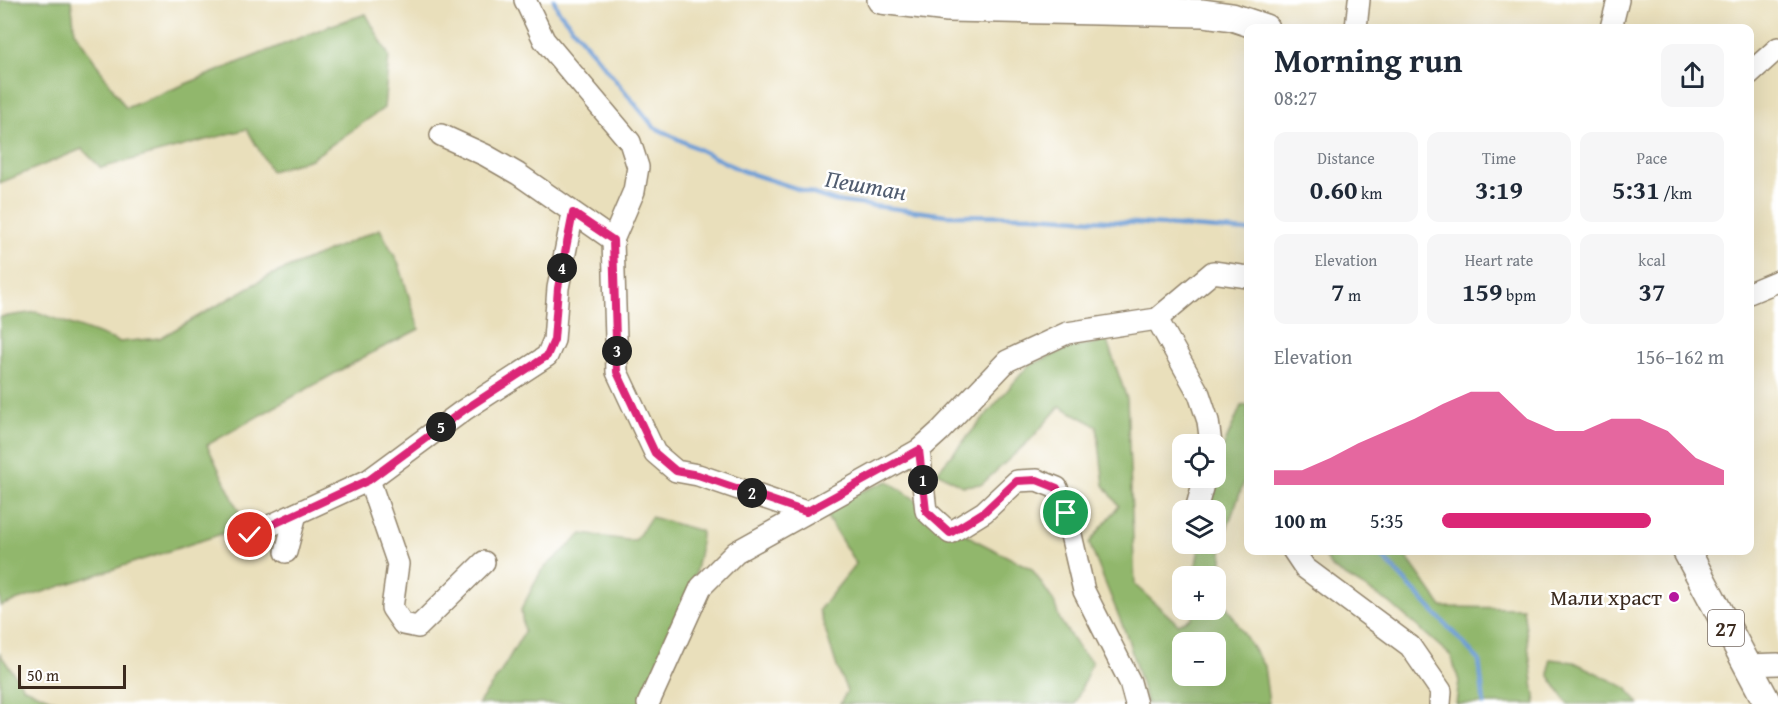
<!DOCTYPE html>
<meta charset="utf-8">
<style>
body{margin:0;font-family:"Gentium Book Plus",serif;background:#f6f6f7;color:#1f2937;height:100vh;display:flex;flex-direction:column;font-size:22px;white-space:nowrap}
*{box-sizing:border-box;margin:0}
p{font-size:20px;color:#747a83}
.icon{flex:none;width:33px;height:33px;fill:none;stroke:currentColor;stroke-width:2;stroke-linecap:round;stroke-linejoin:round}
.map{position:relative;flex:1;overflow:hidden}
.sheet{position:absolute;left:1244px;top:24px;width:510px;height:531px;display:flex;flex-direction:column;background:#fff;border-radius:12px;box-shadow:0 6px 24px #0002}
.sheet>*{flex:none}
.controls{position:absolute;left:1172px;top:434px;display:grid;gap:12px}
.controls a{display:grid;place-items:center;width:54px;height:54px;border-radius:12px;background:#fff;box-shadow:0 6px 24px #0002;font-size:30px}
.scale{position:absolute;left:18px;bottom:15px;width:108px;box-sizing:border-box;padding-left:6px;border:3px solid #3b2a1e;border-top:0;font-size:16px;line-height:21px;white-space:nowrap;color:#3b2a1e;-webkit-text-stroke:4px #fff;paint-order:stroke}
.pin{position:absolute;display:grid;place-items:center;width:51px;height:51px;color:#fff;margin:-26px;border:3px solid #fff;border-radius:50%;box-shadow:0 2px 6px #0007}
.km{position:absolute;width:30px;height:30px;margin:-15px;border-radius:50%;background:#222;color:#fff;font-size:16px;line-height:30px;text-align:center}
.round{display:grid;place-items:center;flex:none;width:63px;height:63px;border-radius:12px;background:#f6f6f7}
.head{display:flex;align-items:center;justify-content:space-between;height:102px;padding:0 30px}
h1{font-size:33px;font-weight:600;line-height:45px}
.metrics{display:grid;grid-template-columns:repeat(3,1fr);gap:9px;height:102px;padding:6px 30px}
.metrics div{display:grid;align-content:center;border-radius:12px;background:#f6f6f7;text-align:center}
.metrics b{font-size:26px;font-weight:600}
.metrics small{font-size:16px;font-weight:400}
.metrics p{font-size:16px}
.chart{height:168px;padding:12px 30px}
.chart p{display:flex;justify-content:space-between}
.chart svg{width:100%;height:108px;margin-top:6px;fill:#db2777;opacity:.7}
ul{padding:0 30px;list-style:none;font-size:20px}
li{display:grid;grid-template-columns:96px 72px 1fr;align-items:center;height:45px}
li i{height:15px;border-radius:8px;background:#db2777}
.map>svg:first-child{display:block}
</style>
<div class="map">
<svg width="1778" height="704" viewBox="0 0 1778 704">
<rect width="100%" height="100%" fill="#fff"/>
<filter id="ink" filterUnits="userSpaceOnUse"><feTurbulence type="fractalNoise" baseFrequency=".0167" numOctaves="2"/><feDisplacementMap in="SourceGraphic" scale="12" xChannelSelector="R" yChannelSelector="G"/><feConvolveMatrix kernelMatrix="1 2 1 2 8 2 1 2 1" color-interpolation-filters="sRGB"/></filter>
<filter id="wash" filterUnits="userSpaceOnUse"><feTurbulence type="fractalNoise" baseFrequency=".008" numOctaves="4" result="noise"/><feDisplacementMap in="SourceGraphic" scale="24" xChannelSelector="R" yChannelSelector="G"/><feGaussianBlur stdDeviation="1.35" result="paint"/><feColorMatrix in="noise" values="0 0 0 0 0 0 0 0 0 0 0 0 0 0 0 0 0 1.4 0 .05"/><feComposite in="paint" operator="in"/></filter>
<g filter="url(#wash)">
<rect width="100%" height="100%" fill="#e9dfbb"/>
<!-- forest -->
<g fill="#91b76c" stroke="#667045" stroke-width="1.5" fill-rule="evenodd">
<polygon points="0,0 71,0 75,32 126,108 329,26 366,14 389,56 384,108 311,159 271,171 247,129 101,168 82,149 0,183"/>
<polygon points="380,229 399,264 419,329 364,357 207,445 246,526 0,606 0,317 37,312 120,342 160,338 269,276"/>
<path d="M1107,341L1127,399L1135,585L1178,624L1192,618L1193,609H1215V576H1194L1200,543H1215V510H1207L1220,455L1241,406L1248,405V471L1222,542V599L1264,666L1269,704H1147L1128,639L1089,543L1119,506L1104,485L1097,426L1060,406L1031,439L982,484L962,486L937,472L1028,366L1069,348ZM1182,642H1215V675H1182Z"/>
<polygon points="888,481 975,540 1032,569 1054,602 1060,620 1079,649 1092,662 1075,704 840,704 847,691 837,667 819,610 856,564 821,507"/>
<polygon points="651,517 701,531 700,550 692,590 640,704 478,704 499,675 524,632 521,610 541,571 582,534 635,541"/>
<polygon points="1321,551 1405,551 1405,555 1442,607 1523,608 1536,704 1456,704 1459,681 1451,656 1389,602 1332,568"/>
<polygon points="0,654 24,688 63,704 0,704"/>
<polygon points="1550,659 1574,662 1627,688 1639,704 1568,704 1549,676"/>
</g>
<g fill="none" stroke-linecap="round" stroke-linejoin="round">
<!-- stream -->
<g stroke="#6b9cd5" stroke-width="4.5">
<polyline points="554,0 558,10 654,127 740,170 835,201 946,215 1036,216 1248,231"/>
<polyline points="1376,550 1479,660 1484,704"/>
</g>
</g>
</g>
<g filter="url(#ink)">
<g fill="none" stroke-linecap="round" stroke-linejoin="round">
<defs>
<g id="minor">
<polyline points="525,0 544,40 630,142 638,167 634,191 613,240 617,372 655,453 676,471 698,475 806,512"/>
<polyline points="1356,28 1359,0"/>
<polyline points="1611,28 1618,0"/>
<polyline points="1749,74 1778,48"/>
<polyline points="441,135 485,155 518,174 613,240"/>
<polyline points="1749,293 1778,281"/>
<polyline points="1157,319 1199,394 1208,421 1211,444"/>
<polyline points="919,450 926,511 950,533 984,512 1017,481 1037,480 1057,488 1066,513 1084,591 1130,682 1136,704"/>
<polyline points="369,480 398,564 392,608 403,624 418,627 484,562"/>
<polyline points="1196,510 1205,477"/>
<polyline points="250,535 369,480 464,410 547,356 554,340 558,288 573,213"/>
<polyline points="1293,550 1305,568 1410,646 1441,691 1440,704"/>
<polyline points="286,552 296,514"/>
<polyline points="1746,665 1778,664"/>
<polyline points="648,704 701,587 736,552 919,450 940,431 1007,361 1067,333 1157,319 1213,272 1248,277"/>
</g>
<g id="major">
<polyline points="881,0 948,8 1203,13 1232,17 1265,28"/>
<polyline points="1686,550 1768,704"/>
</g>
</defs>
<!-- minor casing -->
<use href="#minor" stroke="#92846c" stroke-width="24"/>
<!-- major casing -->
<use href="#major" stroke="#92846c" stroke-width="30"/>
<!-- minor -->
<use href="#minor" stroke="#fff" stroke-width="21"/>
<!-- major -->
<use href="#major" stroke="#fff" stroke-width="27"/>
</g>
</g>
<g fill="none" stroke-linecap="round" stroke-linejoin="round" filter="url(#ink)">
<defs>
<polyline id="route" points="250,535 369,480 464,410 547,356 554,340 558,288 573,213 613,240 617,372 655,453 676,471 698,475 806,512 919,450 926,511 950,533 984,512 1017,481 1037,480 1057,488 1066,513"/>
</defs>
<!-- route casing -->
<use href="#route" stroke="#fff" stroke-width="12"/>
<!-- route -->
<use href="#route" stroke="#db2777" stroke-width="8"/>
</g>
<!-- markers -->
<circle fill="#b5179e" stroke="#fff" stroke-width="2" cx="1674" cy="597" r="6"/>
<g text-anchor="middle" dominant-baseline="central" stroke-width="5" stroke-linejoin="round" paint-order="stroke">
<!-- shield labels -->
<rect fill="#fff" stroke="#766a62" stroke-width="1.5" x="1708" y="610" width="36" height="36" rx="4.5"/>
<g font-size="21" font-weight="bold" fill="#3b2a1e">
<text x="1726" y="628">27</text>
</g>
<!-- poi labels -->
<g font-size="22" fill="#3b2a1e" stroke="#fff" text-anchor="end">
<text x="1662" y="597">Мали храст</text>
</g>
<!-- water labels -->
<g font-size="24" font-style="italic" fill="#515d70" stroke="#fff">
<text transform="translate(866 185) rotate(10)">Пештан</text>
</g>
</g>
</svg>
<div class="controls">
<a><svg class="icon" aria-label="locate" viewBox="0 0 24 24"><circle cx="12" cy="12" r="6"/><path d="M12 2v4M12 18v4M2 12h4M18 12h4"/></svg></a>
<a><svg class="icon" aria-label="layers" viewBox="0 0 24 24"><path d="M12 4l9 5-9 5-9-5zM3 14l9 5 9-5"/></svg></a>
<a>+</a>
<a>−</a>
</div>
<div class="scale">50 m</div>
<div class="pin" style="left:1066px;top:513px;background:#1e9e55"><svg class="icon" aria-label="arrive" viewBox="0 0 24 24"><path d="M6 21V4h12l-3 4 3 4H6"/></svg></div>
<div class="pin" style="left:250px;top:535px;background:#d93025"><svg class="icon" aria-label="check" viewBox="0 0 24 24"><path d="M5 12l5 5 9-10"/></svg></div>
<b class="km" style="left:923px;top:480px">1</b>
<b class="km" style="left:752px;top:493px">2</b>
<b class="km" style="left:617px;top:351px">3</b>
<b class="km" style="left:562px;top:268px">4</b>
<b class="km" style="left:441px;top:427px">5</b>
<section class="sheet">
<div class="head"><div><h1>Morning run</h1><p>08:27</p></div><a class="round"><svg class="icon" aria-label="share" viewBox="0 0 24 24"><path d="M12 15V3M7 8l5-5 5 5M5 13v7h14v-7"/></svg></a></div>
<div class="metrics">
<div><p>Distance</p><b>0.60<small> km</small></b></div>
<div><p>Time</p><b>3:19</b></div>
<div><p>Pace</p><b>5:31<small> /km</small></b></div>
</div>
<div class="metrics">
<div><p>Elevation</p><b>7<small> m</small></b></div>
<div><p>Heart rate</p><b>159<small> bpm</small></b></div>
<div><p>kcal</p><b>37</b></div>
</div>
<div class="chart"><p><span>Elevation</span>156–162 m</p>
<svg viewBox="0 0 160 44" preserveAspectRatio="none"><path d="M0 44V38L10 38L20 33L30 27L40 22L50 17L60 11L70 6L80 6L90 17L100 22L110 22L120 17L130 17L140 22L150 33L160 38V44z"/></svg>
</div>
<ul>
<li><b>100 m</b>5:35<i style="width:74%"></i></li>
</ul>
</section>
</div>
